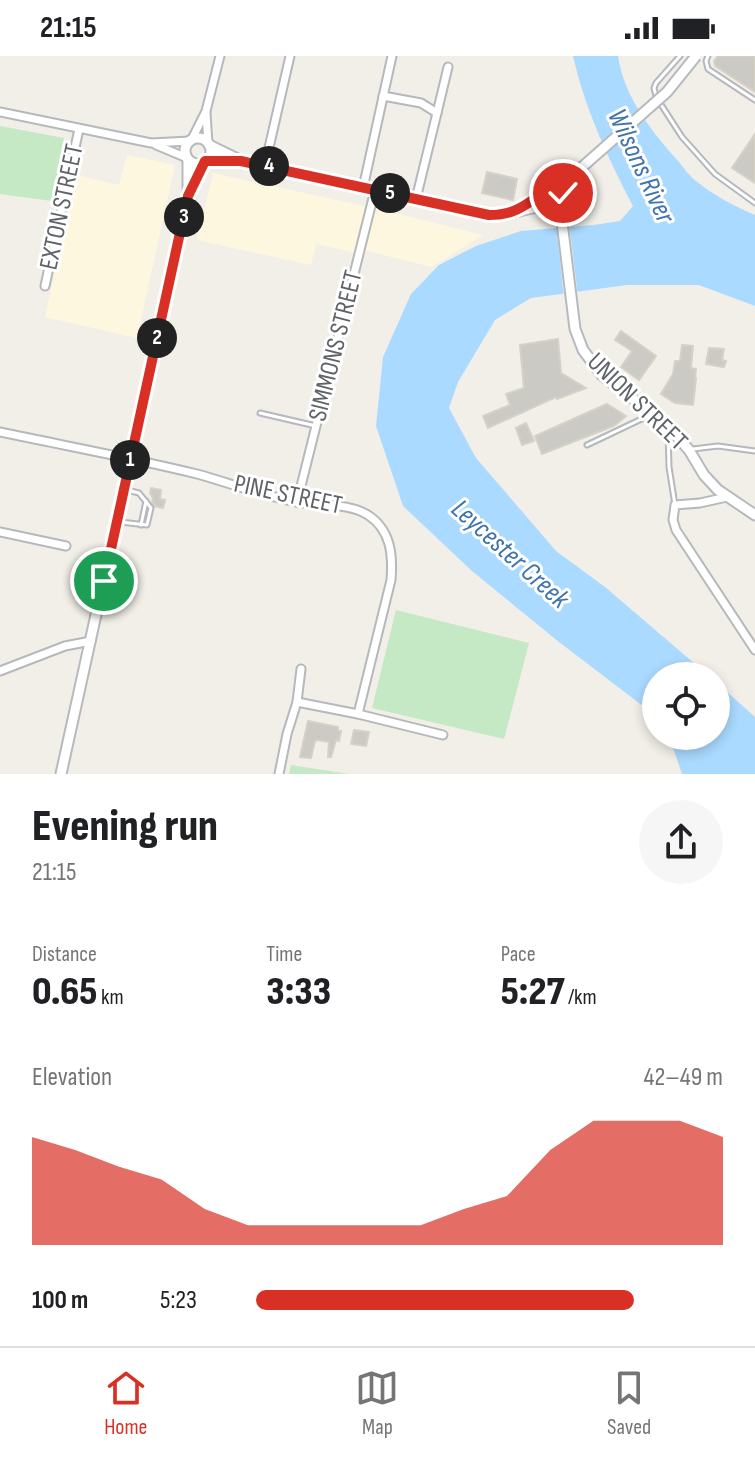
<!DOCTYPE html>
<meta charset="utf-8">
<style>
body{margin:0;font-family:"Sofia Sans Condensed",sans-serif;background:#f6f6f6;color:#202124;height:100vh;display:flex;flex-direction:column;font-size:30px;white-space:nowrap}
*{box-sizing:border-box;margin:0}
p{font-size:26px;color:#757577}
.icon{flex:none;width:44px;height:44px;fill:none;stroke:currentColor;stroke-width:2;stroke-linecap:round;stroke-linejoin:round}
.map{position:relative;height:718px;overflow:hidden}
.side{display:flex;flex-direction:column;background:#fff;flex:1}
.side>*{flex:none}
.buttons{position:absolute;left:642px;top:606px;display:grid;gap:16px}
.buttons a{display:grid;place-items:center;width:88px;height:88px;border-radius:50%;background:#fff;box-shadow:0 4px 12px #0003;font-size:40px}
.pin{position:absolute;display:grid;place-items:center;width:68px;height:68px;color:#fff;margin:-34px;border:4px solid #fff;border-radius:50%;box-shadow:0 2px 8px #0007}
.km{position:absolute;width:40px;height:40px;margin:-20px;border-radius:50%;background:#222;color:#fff;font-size:22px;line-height:40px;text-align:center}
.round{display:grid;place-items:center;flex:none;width:84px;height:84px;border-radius:42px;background:#f6f6f6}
.summary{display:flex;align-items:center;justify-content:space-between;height:136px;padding:0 32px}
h1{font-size:44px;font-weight:800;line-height:60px}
.figures{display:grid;grid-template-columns:repeat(3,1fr);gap:12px;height:136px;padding:8px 32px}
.figures div{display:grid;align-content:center}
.figures b{font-size:40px;font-weight:800}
.figures small{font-size:22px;font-weight:400}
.figures p{font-size:22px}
.chart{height:224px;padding:16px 32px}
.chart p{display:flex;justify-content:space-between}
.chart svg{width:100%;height:144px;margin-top:8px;fill:#d93025;opacity:.7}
ul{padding:0 32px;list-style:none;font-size:26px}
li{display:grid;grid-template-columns:128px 96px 1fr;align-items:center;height:60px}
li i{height:20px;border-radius:10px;background:#d93025}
.status{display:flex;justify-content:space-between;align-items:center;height:56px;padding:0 40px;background:#fff;direction:ltr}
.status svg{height:22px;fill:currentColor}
.dock{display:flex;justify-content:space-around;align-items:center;height:112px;border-top:2px solid #e0e0e0;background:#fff;font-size:22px;color:#757577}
.dock a{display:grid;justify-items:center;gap:4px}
.dock .on{color:#d93025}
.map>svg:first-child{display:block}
</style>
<div class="status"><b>21:15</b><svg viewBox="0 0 49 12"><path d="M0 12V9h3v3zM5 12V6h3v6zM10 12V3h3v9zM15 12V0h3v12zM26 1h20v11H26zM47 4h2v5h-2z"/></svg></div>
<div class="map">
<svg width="755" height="718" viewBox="0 0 755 718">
<rect width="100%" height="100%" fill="#f1efe8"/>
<!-- commercial -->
<g fill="#fef7e0">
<polygon points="127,99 175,109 137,282 45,261 76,119 119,129"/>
<polygon points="213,117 378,153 483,179 432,211 367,195 352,196 316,188 311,209 197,184"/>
</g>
<!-- green -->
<g fill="#c5e8c5">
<polygon points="0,70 64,82 52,145 0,138"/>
<polygon points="396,554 529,587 504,683 372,652"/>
<polygon points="291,709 349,718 289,718"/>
</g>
<!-- water -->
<g fill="#aadaff">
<path d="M573,0H618C624,41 652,76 679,106C684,112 689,120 696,125C711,138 736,151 755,159V250L699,229H627L531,242L495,264L458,326L449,352L476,402L556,495L605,531L709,620H656V660L559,586L472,515L403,450L376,370L383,301L411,238L439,209L476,190L521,175L594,169L620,165L633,150C608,102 585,53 573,0Z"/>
<polygon points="716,626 755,661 755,718 682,718 669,680 716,680"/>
</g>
<!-- pier -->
<polygon fill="#f1efe8" points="569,167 578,240 564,242 556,168"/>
<!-- building -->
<g fill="#cccac5" stroke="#d6d1c6" stroke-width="2">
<polygon points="718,0 755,0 755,36 715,10 714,5"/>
<polygon points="755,78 755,127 732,112"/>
<polygon points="487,116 517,123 513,144 482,137"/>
<polygon points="621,275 656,300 639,324 621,311 632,295 615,284"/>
<polygon points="558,283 561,317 586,332 557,343 556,341 488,372 483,360 510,349 506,338 524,332 520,289"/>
<polygon points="682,289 693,290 691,312 696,313 695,322 696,322 693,349 675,347 661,338 673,318 675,305 680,305"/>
<polygon points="709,292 724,293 722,304 726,305 724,311 706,308"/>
<polygon points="607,348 626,360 614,370 542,398 535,380"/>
<polygon points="526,367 534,385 522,389 516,372"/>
<polygon points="151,432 161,434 160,443 165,444 163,452 155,450 152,446 153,442 150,437"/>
<polygon points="308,665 338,671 338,675 341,675 339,685 336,684 331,701 328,701 329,686 318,684 315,685 311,702 300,701"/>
<polygon points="354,674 369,676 366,690 351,688"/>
</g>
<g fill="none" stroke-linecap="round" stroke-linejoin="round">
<defs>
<g id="service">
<polyline points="708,0 706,5 708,13 755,44"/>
<polyline points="656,40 654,32 656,27 680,0"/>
<polyline points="660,47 682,81 715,118 755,147"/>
<polyline points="260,357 316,370"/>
<polyline points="668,374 669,411 675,449"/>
<polyline points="587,389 650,359"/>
<polyline points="693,393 718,390 755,395"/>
<polyline points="120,466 147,469 151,452 139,437 127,434"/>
<polyline points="141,469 146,445"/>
</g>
<g id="minor">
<polyline points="383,40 421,47 437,57 416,143"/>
<polyline points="0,56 151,87 190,85"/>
<polyline points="206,57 208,88"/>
<polyline points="437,57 448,11"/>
<polyline points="191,85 206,55 220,0"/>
<polyline points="156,89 187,102"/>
<polyline points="265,109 290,0"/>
<polyline points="363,132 392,0"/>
<polyline points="45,230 79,73"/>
<path d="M0,376C66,390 132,402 197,418C230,427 263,440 297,446C320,451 347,446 368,459C391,474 393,499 391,524L358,658"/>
<polyline points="727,441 700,447 675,449 673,464 676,474 755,594"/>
<polyline points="297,446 375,134"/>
<polyline points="0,476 66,490"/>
<polyline points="0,615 65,590 91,585"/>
<polyline points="297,646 358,658 443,679"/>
<polyline points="279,718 287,678 297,646 301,613"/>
</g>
<g id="secondary">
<circle cx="198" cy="95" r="13"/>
<polyline points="209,89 238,103"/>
<polyline points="205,105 241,105 489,159 507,158 549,148"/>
<path d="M555,131C567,135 563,148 561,158L575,273L583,294L602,319L668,370L689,394L704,419L718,434L755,459"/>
<polyline points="191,136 204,106"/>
<path d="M521,153C537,139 554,131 572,120"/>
<polyline points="61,718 188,140 188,104"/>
</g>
</defs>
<!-- service casing -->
<use href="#service" stroke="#b5b8bc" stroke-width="7"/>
<!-- minor casing -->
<use href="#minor" stroke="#b5b8bc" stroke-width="11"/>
<!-- secondary casing -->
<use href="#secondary" stroke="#b6babf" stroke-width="13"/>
<!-- service -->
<use href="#service" stroke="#fff" stroke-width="3"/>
<!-- minor -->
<use href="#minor" stroke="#fff" stroke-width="7"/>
<!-- secondary -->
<use href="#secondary" stroke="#fff" stroke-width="9"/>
<defs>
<polyline id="secondary-bridge" points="572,120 667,36 696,0"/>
</defs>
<!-- secondary-bridge casing -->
<use href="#secondary-bridge" stroke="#b6babf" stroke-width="13" stroke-linecap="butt"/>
<!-- secondary-bridge -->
<use href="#secondary-bridge" stroke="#fff" stroke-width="9"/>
</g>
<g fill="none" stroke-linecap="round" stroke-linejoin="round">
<defs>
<path id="route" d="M104,525L188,140L205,105H241L489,159C519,159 528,146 552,131L560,133L563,137"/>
</defs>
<!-- route casing -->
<use href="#route" stroke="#fff" stroke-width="16"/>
<!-- route -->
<use href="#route" stroke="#d93025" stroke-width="10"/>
</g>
<g text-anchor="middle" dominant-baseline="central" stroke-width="6" stroke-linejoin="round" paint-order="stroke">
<!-- street labels -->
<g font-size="26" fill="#5f6368" stroke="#fff">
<text transform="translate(62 151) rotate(-78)">EXTON STREET</text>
<text transform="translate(336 290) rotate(-76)">SIMMONS STREET</text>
<text transform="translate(637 346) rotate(44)">UNION STREET</text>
<text transform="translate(288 439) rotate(12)">PINE STREET</text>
</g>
<!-- water labels -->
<g font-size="28" font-style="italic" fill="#4174aa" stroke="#fff">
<text transform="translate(641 110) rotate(65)">Wilsons River</text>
<text transform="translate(510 498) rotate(42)">Leycester Creek</text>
</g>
</g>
</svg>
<div class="buttons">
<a><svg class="icon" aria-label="locate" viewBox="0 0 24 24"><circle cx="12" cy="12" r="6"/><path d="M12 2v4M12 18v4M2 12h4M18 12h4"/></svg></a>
</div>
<div class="pin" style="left:104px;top:525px;background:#1e9e55"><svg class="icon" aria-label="arrive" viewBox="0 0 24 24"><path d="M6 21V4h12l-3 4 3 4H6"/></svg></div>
<div class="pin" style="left:563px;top:137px;background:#d93025"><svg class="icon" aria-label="check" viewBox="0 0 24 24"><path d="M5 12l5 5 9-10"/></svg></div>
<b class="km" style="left:130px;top:404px">1</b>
<b class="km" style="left:157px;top:282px">2</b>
<b class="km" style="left:184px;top:161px">3</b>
<b class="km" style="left:269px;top:110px">4</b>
<b class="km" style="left:390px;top:137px">5</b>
</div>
<section class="side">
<div class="summary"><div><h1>Evening run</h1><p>21:15</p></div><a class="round"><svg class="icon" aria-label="share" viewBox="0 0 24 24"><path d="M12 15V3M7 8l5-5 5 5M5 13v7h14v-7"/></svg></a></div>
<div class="figures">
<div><p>Distance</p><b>0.65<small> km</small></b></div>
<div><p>Time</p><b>3:33</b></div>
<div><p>Pace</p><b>5:27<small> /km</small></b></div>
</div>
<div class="chart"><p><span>Elevation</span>42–49 m</p>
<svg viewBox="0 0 160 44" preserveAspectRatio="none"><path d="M0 44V11L10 15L20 20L30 24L40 33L50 38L60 38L70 38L80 38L90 38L100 33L110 29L120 15L130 6L140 6L150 6L160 11V44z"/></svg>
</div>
<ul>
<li><b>100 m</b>5:23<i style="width:81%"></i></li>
</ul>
</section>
<nav class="dock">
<a class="on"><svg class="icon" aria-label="home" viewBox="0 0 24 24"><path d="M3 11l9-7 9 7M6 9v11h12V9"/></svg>Home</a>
<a><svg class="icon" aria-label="map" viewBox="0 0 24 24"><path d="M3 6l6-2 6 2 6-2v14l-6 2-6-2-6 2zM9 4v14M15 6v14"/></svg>Map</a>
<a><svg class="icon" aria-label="saved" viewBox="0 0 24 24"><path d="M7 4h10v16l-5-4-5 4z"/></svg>Saved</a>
</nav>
